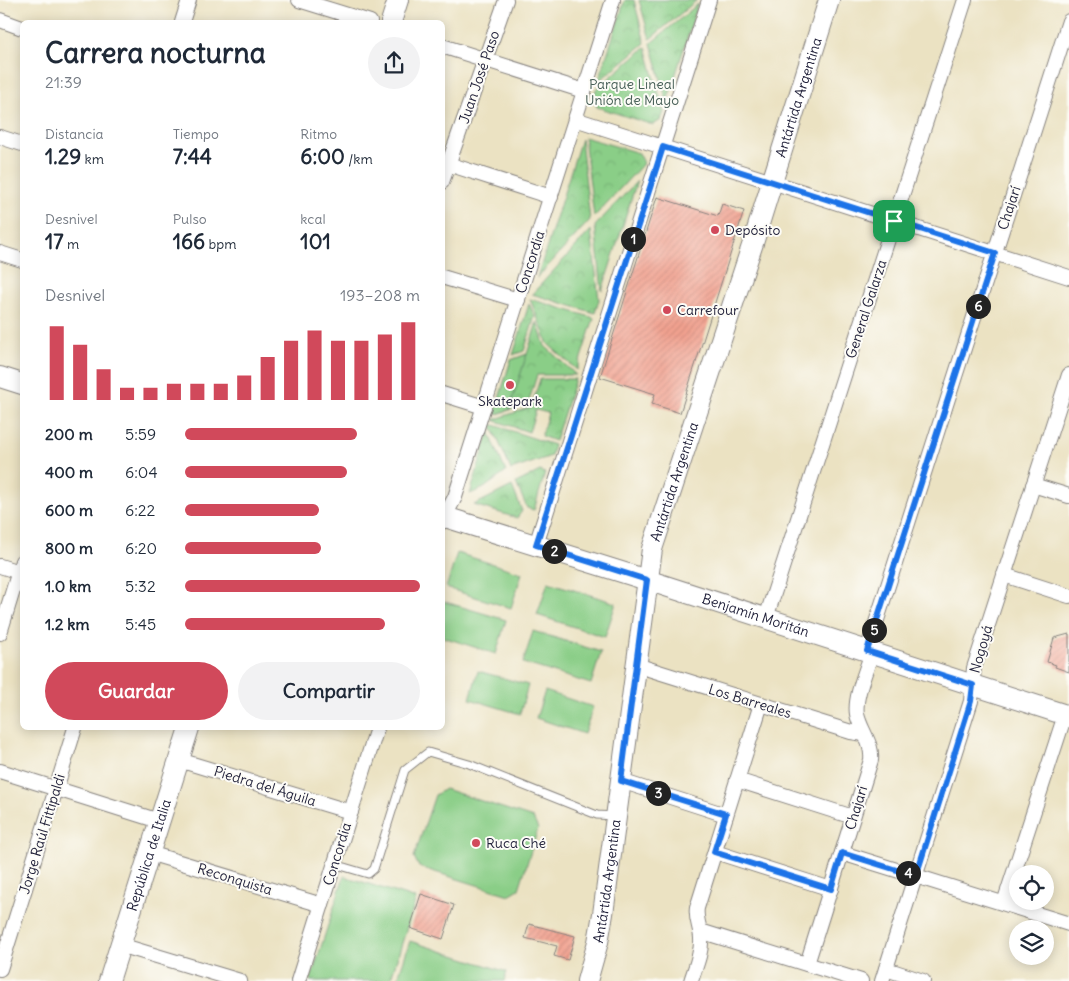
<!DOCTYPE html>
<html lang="es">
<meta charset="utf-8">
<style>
body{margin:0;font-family:Delius,sans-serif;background:#f2f2f3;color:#1f2937;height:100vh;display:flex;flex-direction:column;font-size:19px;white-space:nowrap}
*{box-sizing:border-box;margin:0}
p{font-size:16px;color:#747a83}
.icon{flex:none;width:28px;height:28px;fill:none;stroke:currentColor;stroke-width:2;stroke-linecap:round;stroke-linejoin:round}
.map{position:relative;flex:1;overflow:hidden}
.sheet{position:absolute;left:20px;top:20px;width:425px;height:710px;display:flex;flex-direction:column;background:#fff;border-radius:8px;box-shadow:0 2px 12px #0003}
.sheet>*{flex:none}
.tools{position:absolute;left:1009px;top:865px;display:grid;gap:10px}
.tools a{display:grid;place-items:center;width:45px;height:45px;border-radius:50%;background:#fff;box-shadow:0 2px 12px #0003;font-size:25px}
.pin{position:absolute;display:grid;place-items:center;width:42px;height:42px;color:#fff;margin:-21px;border-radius:10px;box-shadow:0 2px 8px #0006}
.km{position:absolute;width:25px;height:25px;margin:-12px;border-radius:50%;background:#222;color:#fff;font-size:14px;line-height:25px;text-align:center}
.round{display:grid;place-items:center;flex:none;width:52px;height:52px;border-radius:26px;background:#f2f2f3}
.headline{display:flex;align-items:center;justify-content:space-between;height:85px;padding:0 25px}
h1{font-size:28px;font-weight:800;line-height:38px}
.metrics{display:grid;grid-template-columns:repeat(3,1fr);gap:8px;height:85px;padding:5px 25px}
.metrics div{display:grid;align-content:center}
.metrics b{font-size:21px;font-weight:800}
.metrics small{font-size:14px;font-weight:400}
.metrics p{font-size:14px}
.chart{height:140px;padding:10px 25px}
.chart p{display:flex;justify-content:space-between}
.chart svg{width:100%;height:90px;margin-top:5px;stroke:#d1495b;stroke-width:6}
.cta{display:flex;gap:10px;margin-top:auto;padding:10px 25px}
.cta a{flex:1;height:58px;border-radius:30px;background:#d1495b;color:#fff;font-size:20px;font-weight:800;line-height:58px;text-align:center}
.cta a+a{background:#f2f2f3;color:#1f2937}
ul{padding:0 25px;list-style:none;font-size:16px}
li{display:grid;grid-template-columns:80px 60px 1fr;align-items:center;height:38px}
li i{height:12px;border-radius:6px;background:#d1495b}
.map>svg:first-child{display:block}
</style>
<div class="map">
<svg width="1069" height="981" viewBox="0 0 1069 981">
<defs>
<pattern id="park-crowns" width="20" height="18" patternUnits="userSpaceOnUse" patternTransform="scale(1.25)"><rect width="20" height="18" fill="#8ace87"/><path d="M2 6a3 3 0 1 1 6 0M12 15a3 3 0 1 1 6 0" fill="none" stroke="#77b175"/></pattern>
<pattern id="building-hatch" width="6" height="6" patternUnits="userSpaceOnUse" patternTransform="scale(1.25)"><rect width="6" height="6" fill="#f1a18f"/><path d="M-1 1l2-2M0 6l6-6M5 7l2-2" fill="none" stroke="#ce8a7c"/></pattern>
</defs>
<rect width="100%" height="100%" fill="#fdfcf7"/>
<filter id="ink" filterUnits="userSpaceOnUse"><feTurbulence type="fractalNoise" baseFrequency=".02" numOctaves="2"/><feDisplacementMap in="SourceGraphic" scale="10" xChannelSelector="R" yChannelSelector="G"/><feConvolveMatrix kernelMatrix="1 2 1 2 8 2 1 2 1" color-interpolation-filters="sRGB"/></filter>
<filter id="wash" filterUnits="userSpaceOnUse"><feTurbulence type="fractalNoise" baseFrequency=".0096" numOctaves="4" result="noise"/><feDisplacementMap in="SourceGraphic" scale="20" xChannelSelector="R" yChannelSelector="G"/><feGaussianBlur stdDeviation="1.12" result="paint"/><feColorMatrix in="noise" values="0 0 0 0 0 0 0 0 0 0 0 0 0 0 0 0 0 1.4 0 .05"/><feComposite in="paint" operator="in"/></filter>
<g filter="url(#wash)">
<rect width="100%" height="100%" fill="#ebe2c2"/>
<!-- park -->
<g fill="url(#park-crowns)" stroke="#567861">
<polygon points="625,0 634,0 645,43 598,82"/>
<polygon points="639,0 697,0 650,39"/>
<polygon points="698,4 667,102 651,43"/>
<polygon points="646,47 664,112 661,120 653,125 597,107 593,100 596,89"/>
<polygon points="584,137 639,153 643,161 642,165 594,217"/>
<polygon points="581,139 590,220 537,278"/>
<polygon points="637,181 602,291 595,226"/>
<polygon points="591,230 599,300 595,313 532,294"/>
<polygon points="530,299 594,318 577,370 548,344"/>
<polygon points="529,304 535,316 524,351 513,355"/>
<polygon points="537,322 545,346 576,375 537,375 528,404 494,415 511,360 527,354"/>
<polygon points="540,379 575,379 555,441 541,436 548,413 536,410 529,432 493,420 531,407"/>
<polygon points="491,424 554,445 551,456 511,470"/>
<polygon points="489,432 506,472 484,488 470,494"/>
<polygon points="540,471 545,473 534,510 527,508 516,483"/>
<polygon points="512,486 522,511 517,518 474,505"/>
</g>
<!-- garden -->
<g fill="#8ace87" stroke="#567861">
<polygon points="527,354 509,410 494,415 511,360"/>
<polygon points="457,553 522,573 511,608 446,588"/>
<polygon points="548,582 616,603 605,637 537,615"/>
<polygon points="442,601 506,620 496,654 443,637"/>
<polygon points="533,631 601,652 591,684 523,663"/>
<polygon points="478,671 528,685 520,714 470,699"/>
<polygon points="545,691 593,707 584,734 536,718"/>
<polygon points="445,789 533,818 538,829 519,889 509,895 419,867 414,857 435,795"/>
<polygon points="344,876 416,899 390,981 310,981"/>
<polygon points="410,941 507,972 504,981 397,981"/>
</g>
<g id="blocks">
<!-- building -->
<g fill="url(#building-hatch)">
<polygon points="657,197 718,216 722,204 744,211 680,413 652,404 655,394 600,377"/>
<polygon points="1069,634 1069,672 1055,667 1056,665 1047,662 1054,638"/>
<polygon points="421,894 454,905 443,939 410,928"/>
<polygon points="529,924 575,936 568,960 554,956 557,946 525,938"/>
</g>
</g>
</g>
<g filter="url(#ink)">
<use href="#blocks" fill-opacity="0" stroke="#86827e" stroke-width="1"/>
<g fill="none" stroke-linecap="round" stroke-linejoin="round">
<defs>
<polyline id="lane" points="334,864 368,874 374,869 405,770 428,752 469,764 597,815 615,816"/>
<g id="street">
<polyline points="299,0 370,22"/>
<polyline points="0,20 22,28"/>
<polyline points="182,22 189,0"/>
<polyline points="442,46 584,91"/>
<polyline points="575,119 1069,277"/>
<polyline points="0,137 22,144"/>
<polyline points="442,162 551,197"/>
<polyline points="442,182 506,0"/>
<polyline points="0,253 22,260"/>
<polyline points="442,277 518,300"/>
<polyline points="442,394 484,407"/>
<polyline points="1033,485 1069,496"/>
<polyline points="442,522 455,497 613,0"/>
<polyline points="536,545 709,0"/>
<polyline points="0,566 22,573"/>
<polyline points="1004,575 1069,596"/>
<polyline points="766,618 965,0"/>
<polyline points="0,633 22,561"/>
<polyline points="867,651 1069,21"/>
<polyline points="636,665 851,732 864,734"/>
<polyline points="179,760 351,812"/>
<polyline points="0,771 159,821"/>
<polyline points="737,780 853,817"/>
<polyline points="621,781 726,815"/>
<polyline points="715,852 831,889"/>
<polyline points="149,853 322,905"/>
<polyline points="842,853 1069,924"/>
<polyline points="1004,903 1065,715"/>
<polyline points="700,931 861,981"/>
<polyline points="120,945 240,981"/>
<path d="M807,964L871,760C873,743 860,730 857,714C854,697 867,669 872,652"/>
<polyline points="0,969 75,728"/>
<polyline points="886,969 923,981"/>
<polyline points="298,981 377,728"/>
<path d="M691,981C695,968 702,953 701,939C701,928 695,919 697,908L761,704"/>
<polyline points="882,981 971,701 974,668 1069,375"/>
</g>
<g id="secondary">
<polyline points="391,22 398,0"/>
<polyline points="0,377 22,384"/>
<path id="s1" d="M442,516L647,580L1069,716"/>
<path id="s2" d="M109,981L189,728"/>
<path id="s3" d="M587,981L598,942L603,914L652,549L753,243L829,0"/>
</g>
</defs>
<!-- lane casing -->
<use href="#lane" stroke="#86827e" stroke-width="9"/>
<!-- street casing -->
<use href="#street" stroke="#86827e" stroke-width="16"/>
<!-- secondary casing -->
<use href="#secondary" stroke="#86827e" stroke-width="22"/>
<!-- lane -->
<use href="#lane" stroke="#fff" stroke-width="7"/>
<!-- street -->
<use href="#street" stroke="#fff" stroke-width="14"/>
<!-- secondary -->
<use href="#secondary" stroke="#fff" stroke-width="20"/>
</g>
</g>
<g fill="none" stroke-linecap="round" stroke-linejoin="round" filter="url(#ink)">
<defs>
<polygon id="route" points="663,147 995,253 867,651 973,685 971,701 916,876 842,853 831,889 714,852 726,814 621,781 647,580 536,545"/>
</defs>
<!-- route casing -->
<use href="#route" stroke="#fff" stroke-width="10"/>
<!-- route -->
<use href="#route" stroke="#1a73e8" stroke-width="6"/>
</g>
<!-- markers -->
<g fill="#d1495b" stroke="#fdfcf7" stroke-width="2">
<circle cx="715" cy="230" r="5"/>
<circle cx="667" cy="310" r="5"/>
<circle cx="510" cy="385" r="5"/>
<circle cx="476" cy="843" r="5"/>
</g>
<g text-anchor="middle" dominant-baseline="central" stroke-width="4" stroke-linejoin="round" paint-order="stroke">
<!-- street labels -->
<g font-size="14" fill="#22223b" stroke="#fdfcf7">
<text transform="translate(479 77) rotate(-71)">Juan José Paso</text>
<text stroke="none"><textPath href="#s3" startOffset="912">Antártida Argentina</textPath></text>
<text transform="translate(1009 208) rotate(-72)">Chajarí</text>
<text transform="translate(530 262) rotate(-72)">Concordia</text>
<text transform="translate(866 309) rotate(-72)">General Galarza</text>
<text stroke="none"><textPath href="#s3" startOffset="508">Antártida Argentina</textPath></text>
<text stroke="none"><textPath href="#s1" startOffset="329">Benjamín Moritán</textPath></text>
<text transform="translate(981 649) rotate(-74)">Nogoyá</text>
<text transform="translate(750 701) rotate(17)">Los Barreales</text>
<text transform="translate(265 786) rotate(17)">Piedra del Águila</text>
<text transform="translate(856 808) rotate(-73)">Chajarí</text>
<text transform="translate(42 834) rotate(-73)">Jorge Raúl Fittipaldi</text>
<text stroke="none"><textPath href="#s2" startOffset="132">República de Italia</textPath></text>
<text transform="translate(337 854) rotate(-73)">Concordia</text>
<text transform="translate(235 879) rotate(17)">Reconquista</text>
<text stroke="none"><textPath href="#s3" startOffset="102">Antártida Argentina</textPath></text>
</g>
<!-- park labels -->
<g font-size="14" fill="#465e56" stroke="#fdfcf7">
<text x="632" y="84">Parque Lineal<tspan x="632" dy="16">Unión de Mayo</tspan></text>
</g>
<!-- poi labels -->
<g font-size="14" fill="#22223b" stroke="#fdfcf7" text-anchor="start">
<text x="725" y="230">Depósito</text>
<text x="677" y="310">Carrefour</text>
<text x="510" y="401" text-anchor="middle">Skatepark</text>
<text x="486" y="843">Ruca Ché</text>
</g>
</g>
</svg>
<div class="tools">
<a><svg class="icon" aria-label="locate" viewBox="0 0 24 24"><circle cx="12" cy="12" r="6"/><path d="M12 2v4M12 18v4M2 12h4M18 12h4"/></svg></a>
<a><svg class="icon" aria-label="layers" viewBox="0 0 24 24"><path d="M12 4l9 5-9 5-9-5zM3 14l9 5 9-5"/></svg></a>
</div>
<div class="pin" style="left:894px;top:221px;background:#1e9e55"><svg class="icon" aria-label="arrive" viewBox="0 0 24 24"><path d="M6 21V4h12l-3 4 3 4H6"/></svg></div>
<b class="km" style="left:633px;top:239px">1</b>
<b class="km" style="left:554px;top:551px">2</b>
<b class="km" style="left:658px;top:793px">3</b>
<b class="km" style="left:908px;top:873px">4</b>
<b class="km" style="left:874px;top:630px">5</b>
<b class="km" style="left:978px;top:306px">6</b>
<section class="sheet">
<div class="headline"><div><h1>Carrera nocturna</h1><p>21:39</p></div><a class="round"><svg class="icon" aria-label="share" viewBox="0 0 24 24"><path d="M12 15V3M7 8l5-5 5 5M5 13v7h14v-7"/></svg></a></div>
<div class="metrics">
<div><p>Distancia</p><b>1.29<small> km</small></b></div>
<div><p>Tiempo</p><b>7:44</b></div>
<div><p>Ritmo</p><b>6:00<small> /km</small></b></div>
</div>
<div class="metrics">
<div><p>Desnivel</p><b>17<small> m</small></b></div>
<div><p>Pulso</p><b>166<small> bpm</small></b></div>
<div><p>kcal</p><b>101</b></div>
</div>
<div class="chart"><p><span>Desnivel</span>193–208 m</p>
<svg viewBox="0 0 160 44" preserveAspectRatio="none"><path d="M5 44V8M15 44V17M25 44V29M35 44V38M45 44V38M55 44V36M65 44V36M75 44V36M85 44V32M95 44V23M105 44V15M115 44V10M125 44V15M135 44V15M145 44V12M155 44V6"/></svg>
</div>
<ul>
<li><b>200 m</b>5:59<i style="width:73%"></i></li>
<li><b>400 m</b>6:04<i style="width:69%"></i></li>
<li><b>600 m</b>6:22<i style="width:57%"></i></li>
<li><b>800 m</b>6:20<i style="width:58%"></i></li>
<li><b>1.0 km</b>5:32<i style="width:100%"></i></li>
<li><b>1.2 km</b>5:45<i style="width:85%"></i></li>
</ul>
<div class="cta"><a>Guardar</a><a>Compartir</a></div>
</section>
</div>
